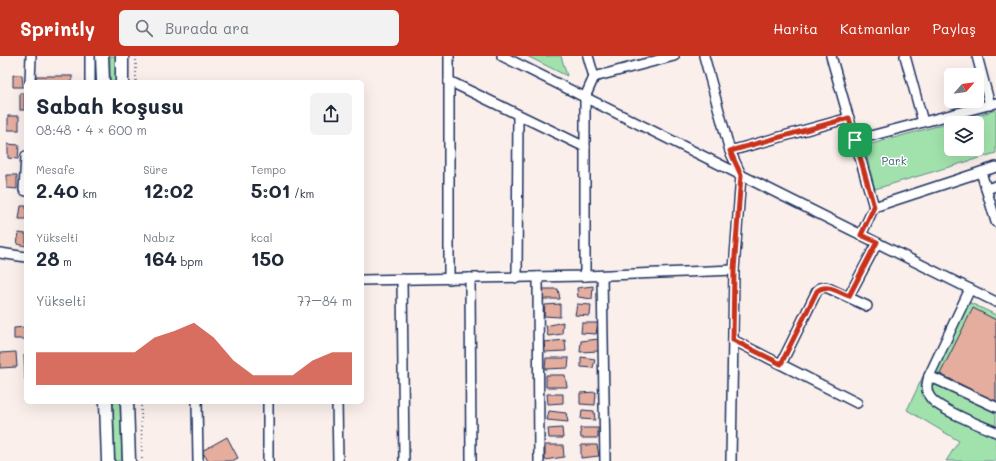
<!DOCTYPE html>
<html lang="tr">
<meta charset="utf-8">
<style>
body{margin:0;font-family:Mali,sans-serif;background:#f2f2f3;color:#1f2937;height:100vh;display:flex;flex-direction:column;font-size:15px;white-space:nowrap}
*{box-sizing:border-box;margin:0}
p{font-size:13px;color:#747a83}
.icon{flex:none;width:22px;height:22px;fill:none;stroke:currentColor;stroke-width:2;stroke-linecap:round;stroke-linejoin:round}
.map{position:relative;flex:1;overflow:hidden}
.details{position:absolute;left:24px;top:24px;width:340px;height:324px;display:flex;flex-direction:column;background:#fff;border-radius:6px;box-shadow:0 4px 16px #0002}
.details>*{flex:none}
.needle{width:26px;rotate:62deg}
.buttons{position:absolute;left:944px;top:12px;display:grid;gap:8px}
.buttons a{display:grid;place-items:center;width:40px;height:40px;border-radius:6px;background:#fff;box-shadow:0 4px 16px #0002;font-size:20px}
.pin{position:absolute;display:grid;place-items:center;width:34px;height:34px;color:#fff;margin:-17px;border-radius:8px;box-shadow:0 2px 6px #0006}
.round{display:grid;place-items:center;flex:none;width:42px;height:42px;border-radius:6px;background:#f2f2f3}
.head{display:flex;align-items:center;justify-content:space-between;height:68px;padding:0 12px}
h1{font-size:22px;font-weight:700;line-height:30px}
.metrics{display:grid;grid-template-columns:repeat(3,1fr);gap:6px;height:68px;padding:4px 12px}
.metrics div{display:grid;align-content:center}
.metrics b{font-size:20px;font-weight:700}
.metrics small{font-size:11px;font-weight:400}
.metrics p{font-size:11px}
.chart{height:112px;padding:8px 12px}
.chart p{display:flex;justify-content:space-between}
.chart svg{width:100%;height:72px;margin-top:4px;fill:#c8321e;opacity:.7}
header{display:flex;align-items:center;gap:24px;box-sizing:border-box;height:56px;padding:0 20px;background:#c8321e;color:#fff}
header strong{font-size:19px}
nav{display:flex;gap:22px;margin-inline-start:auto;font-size:14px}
.search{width:280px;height:36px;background:#f2f2f3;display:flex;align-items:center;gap:10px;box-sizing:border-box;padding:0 14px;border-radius:6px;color:#747a83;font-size:15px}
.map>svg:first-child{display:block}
</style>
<header>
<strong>Sprintly</strong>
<div class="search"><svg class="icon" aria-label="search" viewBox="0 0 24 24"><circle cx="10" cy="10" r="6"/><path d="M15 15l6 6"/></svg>Burada ara</div>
<nav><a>Harita</a><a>Katmanlar</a><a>Paylaş</a></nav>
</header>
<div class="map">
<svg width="996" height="405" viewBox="0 0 996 405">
<rect width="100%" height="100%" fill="#faefeb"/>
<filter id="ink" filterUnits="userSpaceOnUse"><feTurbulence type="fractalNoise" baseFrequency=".025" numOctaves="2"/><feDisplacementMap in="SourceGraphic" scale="8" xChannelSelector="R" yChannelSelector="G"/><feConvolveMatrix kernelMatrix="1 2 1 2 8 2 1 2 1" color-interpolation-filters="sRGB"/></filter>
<g filter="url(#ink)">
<!-- green -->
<g fill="#a1e2ac" stroke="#5e8885" fill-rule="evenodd">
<rect x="110" y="0" width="7" height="26"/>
<polygon points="527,0 561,0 567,20"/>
<path d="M996,54V97L875,133L864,90ZM951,67H977V93H951Z"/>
<polygon points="960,242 996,259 996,405 946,405 959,385 907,354"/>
<polygon points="113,346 120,346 122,405 115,405"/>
</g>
<!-- building -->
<g fill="#e5ad9d" stroke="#1b2f5e">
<polygon points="13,19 22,19 23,31 13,31"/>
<rect x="36" y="20" width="36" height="6"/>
<rect x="20" y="37" width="4" height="17"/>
<rect x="8" y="60" width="11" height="14"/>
<polygon points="8,88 19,89 18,103 8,102"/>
<polygon points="7,119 17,119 17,133 7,132"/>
<polygon points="21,150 26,150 26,163 19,163"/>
<polygon points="19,177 26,178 26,190 17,188"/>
<polygon points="593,230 592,243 578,241 577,232"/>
<polygon points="543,233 558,233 560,243 543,243"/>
<polygon points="560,248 560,261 544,260 545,249"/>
<polygon points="577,248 591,249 590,260 575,259"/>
<polygon points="973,252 996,264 996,346 940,318"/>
<polygon points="563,266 562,278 548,280 546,270"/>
<polygon points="582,267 598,267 596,278 581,277"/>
<polygon points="26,271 26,283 14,283 14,272"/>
<polygon points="599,283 599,295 580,296 581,285"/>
<polygon points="565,284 566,295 545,296 544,286"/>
<polygon points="16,296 17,311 0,312 0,297"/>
<polygon points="26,298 26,324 25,324 24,299"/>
<polygon points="581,301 595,303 593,312 581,311"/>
<polygon points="546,302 569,302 568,312 545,313"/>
<polygon points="546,319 565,319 567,331 546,331"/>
<polygon points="596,336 595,349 580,348 580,337"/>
<polygon points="547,338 563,338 563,347 548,348"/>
<polygon points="582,354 594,355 595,364 581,363"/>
<polygon points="549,355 566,357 568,366 547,364"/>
<polygon points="562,372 563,382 549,382 548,373"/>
<polygon points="580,372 598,372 598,382 581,382"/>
<polygon points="227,381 238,402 232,405 208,405 202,395"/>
<polygon points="545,389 563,389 564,401 545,404"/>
<polygon points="581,389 597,389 599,400 581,402"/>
</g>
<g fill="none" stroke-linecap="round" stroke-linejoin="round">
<defs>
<g id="minor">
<polyline points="90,0 90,26"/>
<polyline points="502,0 996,246"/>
<polyline points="588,0 594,21"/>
<polyline points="704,0 730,95 741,119 734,214 731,405"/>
<polyline points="831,0 874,151"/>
<polyline points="905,0 923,66"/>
<polyline points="977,0 990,49"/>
<polyline points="449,25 585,91"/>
<polyline points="30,26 31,0"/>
<polyline points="855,84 996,47"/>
<polyline points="730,95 849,62"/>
<polyline points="26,100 24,134 26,135"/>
<polyline points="981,116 996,166"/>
<polyline points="986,133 996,130"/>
<polyline points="861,179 874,151 996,111"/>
<polyline points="0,197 26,201"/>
<polyline points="585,220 585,41 594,21 674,0"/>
<polyline points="602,220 605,405"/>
<polyline points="538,221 539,405"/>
<polyline points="470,222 471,405"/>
<polyline points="517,222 518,59"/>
<polyline points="402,223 404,405"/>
<polyline points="449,223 449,0"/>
<polyline points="362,224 585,220 734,214"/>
<path d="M970,233L929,320C927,327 925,334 930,341C937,353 982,370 996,376"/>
<polyline points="849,240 877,187"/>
<polyline points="733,284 857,347"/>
<polyline points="781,308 817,235 820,232 826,231 867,250"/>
<polyline points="929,320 996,351"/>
<polyline points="197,346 198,405"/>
<polyline points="268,346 268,405"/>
<polyline points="337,346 338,405"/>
</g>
<g id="major">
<polyline points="102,0 103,26"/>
<polyline points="122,26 122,0"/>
<polyline points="106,346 108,405"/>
<polyline points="127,346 129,405"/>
</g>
</defs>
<!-- minor casing -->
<use href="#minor" stroke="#1b2f5e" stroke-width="12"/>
<!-- major casing -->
<use href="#major" stroke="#1b2f5e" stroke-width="15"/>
<!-- path -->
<g stroke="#1b2f5e" stroke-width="1.5" stroke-dasharray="1 3" stroke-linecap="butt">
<polyline points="136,0 136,26"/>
<polyline points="141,346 142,405"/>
</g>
<!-- minor -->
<use href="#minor" stroke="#fff" stroke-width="9"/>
<!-- major -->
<use href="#major" stroke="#fff" stroke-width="12"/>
</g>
</g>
<g fill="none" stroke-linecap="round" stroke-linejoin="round" filter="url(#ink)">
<defs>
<path id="route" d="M849,62L874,151L861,179L877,186L849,240C838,236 826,227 817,235L781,308L733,284L734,214L741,119L730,95Z"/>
</defs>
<!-- route casing -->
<use href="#route" stroke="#fff" stroke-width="8"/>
<!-- route -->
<use href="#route" stroke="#c8321e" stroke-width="5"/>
</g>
<g text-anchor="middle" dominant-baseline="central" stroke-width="3" stroke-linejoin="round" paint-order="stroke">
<!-- park labels -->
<g font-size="11" fill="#3c5c72" stroke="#fff">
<text x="894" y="104">Park</text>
</g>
</g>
</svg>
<div class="buttons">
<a><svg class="needle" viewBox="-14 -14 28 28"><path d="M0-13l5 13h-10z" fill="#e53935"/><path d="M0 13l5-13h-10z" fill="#747a83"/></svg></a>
<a><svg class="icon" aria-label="layers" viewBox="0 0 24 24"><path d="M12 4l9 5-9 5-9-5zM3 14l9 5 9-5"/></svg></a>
</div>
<div class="pin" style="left:855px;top:84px;background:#1e9e55"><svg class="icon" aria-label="arrive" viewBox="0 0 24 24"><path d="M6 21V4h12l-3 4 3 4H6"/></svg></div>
<section class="details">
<div class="head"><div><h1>Sabah koşusu</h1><p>08:48 · 4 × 600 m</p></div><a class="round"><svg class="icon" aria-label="share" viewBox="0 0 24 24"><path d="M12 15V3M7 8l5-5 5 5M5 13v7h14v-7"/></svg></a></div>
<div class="metrics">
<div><p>Mesafe</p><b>2.40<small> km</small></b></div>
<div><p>Süre</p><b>12:02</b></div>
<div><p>Tempo</p><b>5:01<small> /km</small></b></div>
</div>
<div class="metrics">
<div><p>Yükselti</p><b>28<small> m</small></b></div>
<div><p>Nabız</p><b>164<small> bpm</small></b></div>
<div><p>kcal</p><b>150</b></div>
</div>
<div class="chart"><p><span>Yükselti</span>77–84 m</p>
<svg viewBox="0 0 160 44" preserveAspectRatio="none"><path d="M0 44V24L10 24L20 24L30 24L40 24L50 24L60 15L70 11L80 6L90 15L100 29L110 38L120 38L130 38L140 29L150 24L160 24V44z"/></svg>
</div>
</section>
</div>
